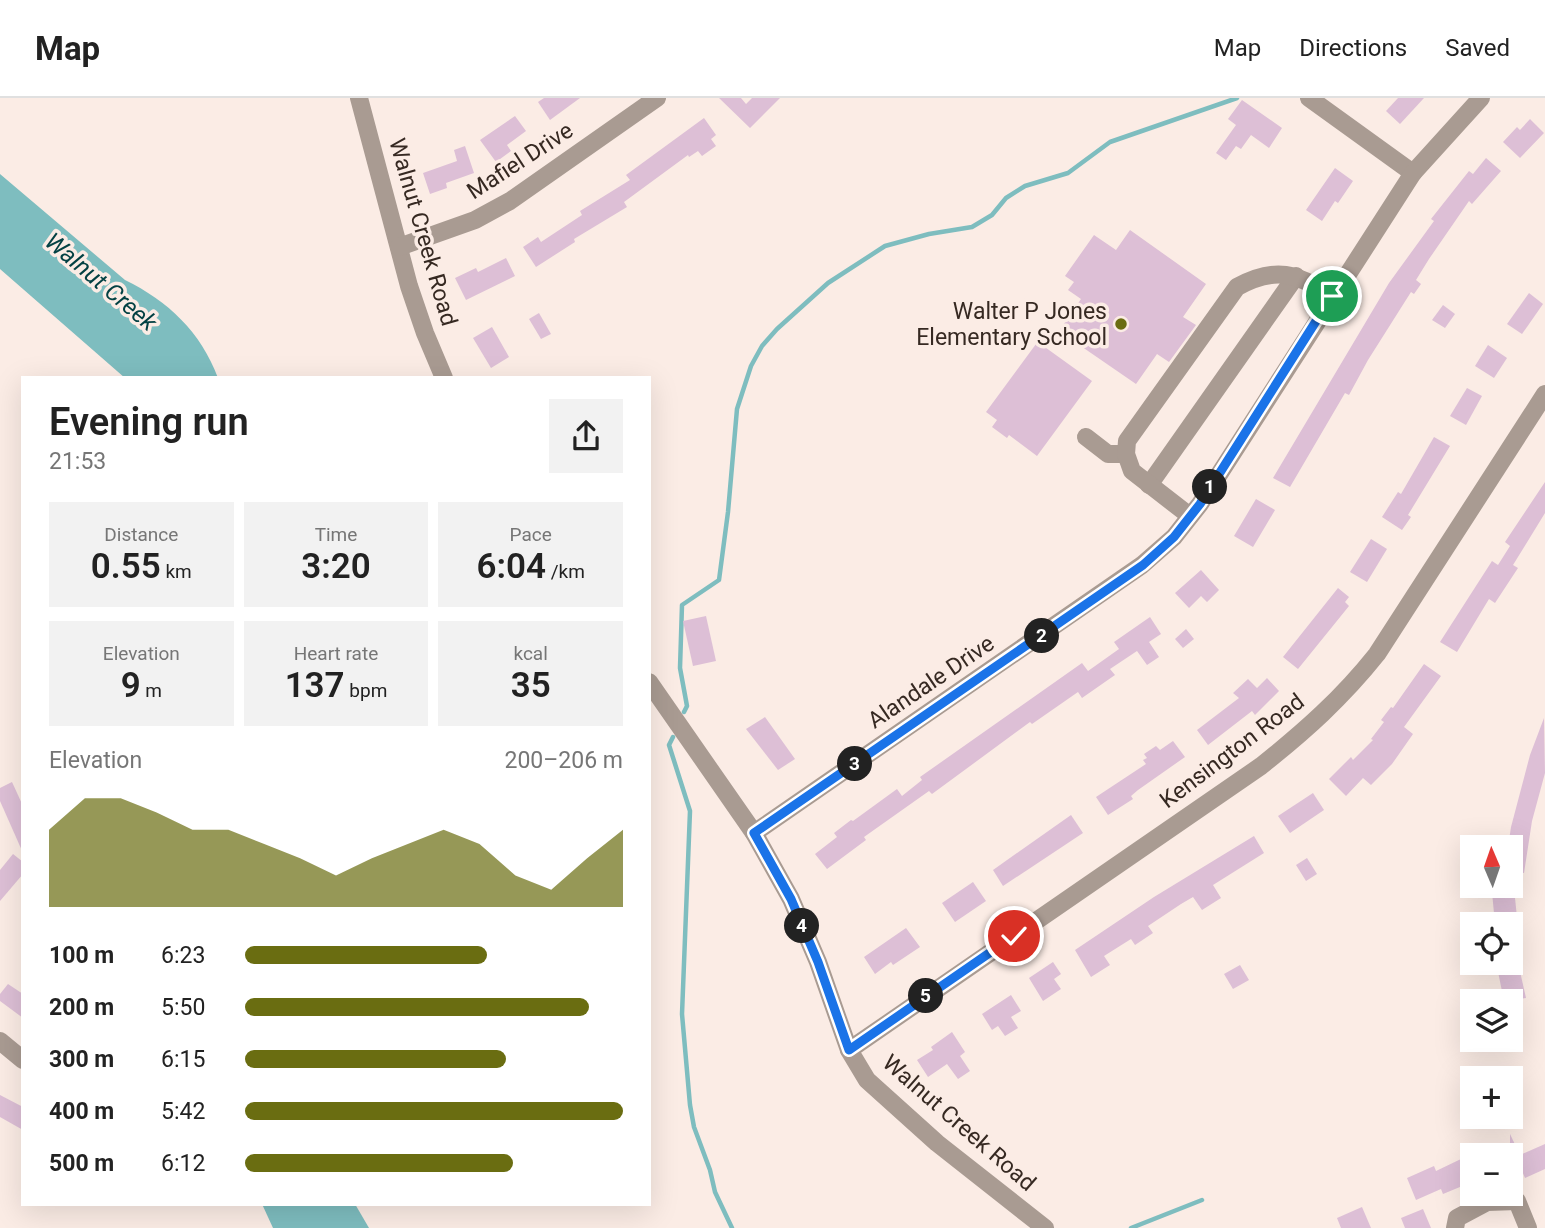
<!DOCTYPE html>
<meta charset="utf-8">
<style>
body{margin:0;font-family:Roboto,sans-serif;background:#f2f2f2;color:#222;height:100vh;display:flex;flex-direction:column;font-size:26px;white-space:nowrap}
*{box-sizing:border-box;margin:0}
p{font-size:23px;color:#767676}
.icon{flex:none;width:38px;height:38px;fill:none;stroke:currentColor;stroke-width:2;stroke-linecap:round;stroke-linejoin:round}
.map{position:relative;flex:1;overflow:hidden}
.panel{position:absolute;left:21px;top:278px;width:630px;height:830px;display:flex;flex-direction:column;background:#fff;border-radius:0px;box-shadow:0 7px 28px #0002}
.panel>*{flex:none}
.needle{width:46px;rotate:358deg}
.controls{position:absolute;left:1460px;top:737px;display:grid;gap:14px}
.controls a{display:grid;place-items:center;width:63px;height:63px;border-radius:0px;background:#fff;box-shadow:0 7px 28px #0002;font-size:35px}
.pin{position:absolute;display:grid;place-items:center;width:60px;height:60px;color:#fff;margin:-30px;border:4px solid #fff;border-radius:50%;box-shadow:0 2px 7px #0007}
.km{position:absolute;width:35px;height:35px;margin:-18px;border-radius:50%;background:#222;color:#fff;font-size:19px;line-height:35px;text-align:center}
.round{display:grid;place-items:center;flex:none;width:74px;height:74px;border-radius:0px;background:#f2f2f2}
.headline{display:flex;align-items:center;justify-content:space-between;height:119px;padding:0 28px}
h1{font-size:38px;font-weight:600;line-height:52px}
.stats{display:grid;grid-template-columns:repeat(3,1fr);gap:10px;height:119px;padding:7px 28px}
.stats div{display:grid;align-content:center;border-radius:0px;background:#f2f2f2;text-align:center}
.stats b{font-size:35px;font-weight:600}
.stats small{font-size:19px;font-weight:400}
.stats p{font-size:19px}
.chart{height:196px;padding:14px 28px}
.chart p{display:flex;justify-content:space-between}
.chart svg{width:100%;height:126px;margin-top:7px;fill:#6a6d11;opacity:.7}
ul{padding:0 28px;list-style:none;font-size:23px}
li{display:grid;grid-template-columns:112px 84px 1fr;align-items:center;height:52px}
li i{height:18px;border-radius:9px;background:#6a6d11}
header{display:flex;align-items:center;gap:42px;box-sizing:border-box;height:98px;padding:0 35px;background:#fff;border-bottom:2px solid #e0e0e0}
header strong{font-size:33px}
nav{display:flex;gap:38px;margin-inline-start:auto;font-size:24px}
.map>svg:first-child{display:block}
</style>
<header>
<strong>Map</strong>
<nav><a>Map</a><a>Directions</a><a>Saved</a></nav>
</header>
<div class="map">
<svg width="1545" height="1130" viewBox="0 0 1545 1130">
<rect width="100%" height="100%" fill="#fbece5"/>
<!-- water -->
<g fill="#7ebdbf">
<path d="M0,76L125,182C168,203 201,234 218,280H125L0,171Z"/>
<polygon points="262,1106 355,1106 369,1130 273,1130"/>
</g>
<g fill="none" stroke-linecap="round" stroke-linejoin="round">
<!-- stream -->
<g stroke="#7ebdbf" stroke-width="4.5">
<polyline points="684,614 687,608 680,570 682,507 719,482 728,414 737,311 751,268 762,248 777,231 828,185 885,148 929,136 972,129 992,117 1006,100 1025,88 1068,75 1110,44 1237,0"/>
<polyline points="673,639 669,647 690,713 682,916 690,1007 694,1029 710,1072 715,1094 732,1130"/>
<polyline points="1131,1130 1202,1102"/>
</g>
</g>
<!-- building -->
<g fill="#ddbfd6">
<polygon points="544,0 580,0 550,22 538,4"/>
<polygon points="719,0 741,0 746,6 752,0 780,0 750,30"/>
<polygon points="1398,0 1424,0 1400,26 1386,13"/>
<polygon points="1242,2 1282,30 1269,50 1251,37 1241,51 1236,48 1226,62 1216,55 1236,27 1228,21"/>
<polygon points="515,18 526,33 507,47 511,53 496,64 480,42"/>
<polygon points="704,20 716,37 711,41 716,48 702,58 698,53 689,59 688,57 624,104 627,109 574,141 575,144 536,169 523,149 538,139 541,144 582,117 580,113 630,82 626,77"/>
<polygon points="1530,21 1544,35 1520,60 1503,44 1517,29 1520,32"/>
<polygon points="465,48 474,75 446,85 447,90 430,96 423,75 457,63 454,52"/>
<polygon points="1486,60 1501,73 1472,106 1469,103 1429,161 1416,182 1421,186 1414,196 1411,194 1368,262 1349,297 1345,295 1290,389 1273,380 1389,185 1434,123 1431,121 1469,73 1473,76"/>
<polygon points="1335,70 1353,83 1338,105 1335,103 1322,123 1306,112"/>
<polygon points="1130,132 1206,186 1183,219 1196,227 1169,264 1157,256 1136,286 1059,233 1081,201 1068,192 1074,184 1065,178 1094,137 1116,152"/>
<polygon points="506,160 515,178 466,202 455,180 476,170 478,174"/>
<polygon points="1529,195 1543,206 1522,236 1507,226"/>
<polygon points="1443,207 1455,216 1445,230 1432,222"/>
<polygon points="539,215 551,236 541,241 529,221"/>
<polygon points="492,229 509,259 491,270 473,240"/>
<polygon points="1036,246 1041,249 1042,247 1092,283 1037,358 1009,337 1007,340 992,329 997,322 986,314"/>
<polygon points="1488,247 1507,260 1494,280 1475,268"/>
<polygon points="1467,290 1482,298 1466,327 1450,318"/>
<polygon points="1434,339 1450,348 1408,417 1411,419 1402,432 1382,419 1398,394 1401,396"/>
<polygon points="1545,384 1545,415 1513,467 1518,470 1495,505 1489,501 1457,554 1440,544 1492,463 1498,467 1510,448 1505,444"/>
<polygon points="1256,401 1275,412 1253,449 1234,438"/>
<polygon points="1371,441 1387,451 1367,484 1350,474"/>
<polygon points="1201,472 1219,492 1207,504 1201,498 1189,510 1175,495"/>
<polygon points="1338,490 1349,499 1345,504 1349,508 1298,571 1283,559"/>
<polygon points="706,518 716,563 693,568 683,523"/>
<polygon points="1150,519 1161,536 1149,544 1159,559 1147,567 1137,553 1110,571 1115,577 1082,600 1078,594 1032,626 1030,624 932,696 929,693 864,739 866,742 827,771 815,756 837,739 834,735 851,722 853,723 897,691 902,698 922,682 920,679 1082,565 1088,573 1119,551 1114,544"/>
<polygon points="1186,531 1194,541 1183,550 1175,541"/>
<polygon points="1424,566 1441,578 1404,629 1413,636 1392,666 1371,687 1363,680 1346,698 1329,681 1351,659 1353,662 1373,642 1371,641 1384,624 1381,622 1391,609 1393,610"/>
<polygon points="1267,580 1279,593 1255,617 1252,613 1208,647 1197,632 1239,600 1233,595 1248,581 1257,590"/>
<polygon points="765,619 795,661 778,672 746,631"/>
<polygon points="1544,620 1545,675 1532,723 1524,775 1510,773 1510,749 1508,749 1511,729 1530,657"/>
<polygon points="1173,643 1185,659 1138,692 1131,698 1133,701 1108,717 1096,699 1146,666 1143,662 1147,660 1144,656 1156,648 1160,652"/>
<polygon points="12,684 23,708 23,755 0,703 0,690"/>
<polygon points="1313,695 1324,712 1290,735 1278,718"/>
<polygon points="1071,717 1083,735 1003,788 993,772"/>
<polygon points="1254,738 1264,755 1213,787 1221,800 1202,812 1193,799 1181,806 1148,828 1153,835 1135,847 1131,841 1104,858 1110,867 1091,879 1075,852 1154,799"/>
<polygon points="13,756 23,764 23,776 0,803 0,772"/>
<polygon points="1307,760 1317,776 1306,783 1296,767"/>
<polygon points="973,784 986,803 955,824 942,805"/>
<polygon points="1508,793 1509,800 1515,800 1517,819 1514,819 1515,826 1495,826 1492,794"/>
<polygon points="906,830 920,849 893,867 891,864 875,876 864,859"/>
<polygon points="1053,864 1061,876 1054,881 1061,891 1043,903 1029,880"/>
<polygon points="1496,864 1512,864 1513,870 1519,869 1526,900 1504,903"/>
<polygon points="1240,867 1249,882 1233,891 1224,876"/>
<polygon points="8,886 23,896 23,920 0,903 0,896"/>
<polygon points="1011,897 1021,913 1011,919 1018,930 1005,938 998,928 992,932 982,916"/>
<polygon points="952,934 965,954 960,958 970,973 958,981 947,966 928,979 917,962 933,952 931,949"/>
<polygon points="0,997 23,1009 23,1032 0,1019"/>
<polygon points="1510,1036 1520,1057 1545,1046 1545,1071 1525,1080 1522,1073 1510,1078"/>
<polygon points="1461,1061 1464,1067 1472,1063 1472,1084 1443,1096 1441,1091 1416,1102 1407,1080 1434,1068 1436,1073"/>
<polygon points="1362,1109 1371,1130 1341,1130 1337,1120"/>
<polygon points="1423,1111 1431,1130 1405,1130 1401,1120"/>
</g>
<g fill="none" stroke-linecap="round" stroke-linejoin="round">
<!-- minor -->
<g stroke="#a99b92" stroke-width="18">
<polyline points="359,0 409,188 425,235 444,280"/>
<polyline points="1309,0 1413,75"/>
<polyline points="399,149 475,122 510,103 657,0"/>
<polyline points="1086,339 1108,356 1126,356"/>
<polyline points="1149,387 1296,178"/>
<path d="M1190,418L1132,373L1126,356L1127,343L1237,189C1275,168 1297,175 1332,198"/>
<polyline points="649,584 754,735 791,801 818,864 849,952 867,982 937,1045 1045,1130"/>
<polyline points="754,735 1142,467 1174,439 1200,406 1413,75 1481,0"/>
<polyline points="0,943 23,962"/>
<path d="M849,952L1261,668C1305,633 1342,600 1377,556L1545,296"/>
<polyline points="1455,1130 1457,1120 1487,1104 1517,1103 1528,1130"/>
</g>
</g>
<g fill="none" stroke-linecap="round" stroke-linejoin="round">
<defs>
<polyline id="route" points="1014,838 849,952 818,864 791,801 754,735 1143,467 1174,439 1200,406 1332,198"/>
</defs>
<!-- route casing -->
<use href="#route" stroke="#fff" stroke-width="14"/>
<!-- route -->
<use href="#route" stroke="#1a73e8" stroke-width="9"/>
</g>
<!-- markers -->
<circle fill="#6a6d11" stroke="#fbece5" stroke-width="2.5" cx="1121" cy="226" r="7"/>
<g text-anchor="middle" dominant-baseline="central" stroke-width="7" stroke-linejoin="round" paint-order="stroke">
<!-- street labels -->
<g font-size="23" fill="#362922" stroke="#fbece5">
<text transform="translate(520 63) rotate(-33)">Mafiel Drive</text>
<text transform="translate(423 134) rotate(74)">Walnut Creek Road</text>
<text transform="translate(931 584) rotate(-34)">Alandale Drive</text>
<text transform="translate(1232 653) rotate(-37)">Kensington Road</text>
<text transform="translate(959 1025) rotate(41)">Walnut Creek Road</text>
</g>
<!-- poi labels -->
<g font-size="23" fill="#362922" stroke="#fbece5" text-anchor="end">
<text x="1107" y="213">Walter P Jones<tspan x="1107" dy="26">Elementary School</tspan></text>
</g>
<!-- water labels -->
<g font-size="24" font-style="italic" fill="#034143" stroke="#fbece5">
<text transform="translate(101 184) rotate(40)">Walnut Creek</text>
</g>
</g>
</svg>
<div class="controls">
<a><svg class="needle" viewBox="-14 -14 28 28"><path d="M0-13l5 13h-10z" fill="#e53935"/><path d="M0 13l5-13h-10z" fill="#767676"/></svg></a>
<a><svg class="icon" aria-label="locate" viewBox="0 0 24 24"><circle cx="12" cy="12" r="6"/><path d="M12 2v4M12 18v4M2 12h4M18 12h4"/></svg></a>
<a><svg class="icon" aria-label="layers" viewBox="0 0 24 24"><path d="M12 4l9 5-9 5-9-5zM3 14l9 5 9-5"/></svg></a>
<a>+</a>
<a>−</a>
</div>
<div class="pin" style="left:1332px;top:198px;background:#1e9e55"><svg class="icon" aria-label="arrive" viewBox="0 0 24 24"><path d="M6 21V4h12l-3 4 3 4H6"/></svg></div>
<div class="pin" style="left:1014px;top:838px;background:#d93025"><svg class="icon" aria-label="check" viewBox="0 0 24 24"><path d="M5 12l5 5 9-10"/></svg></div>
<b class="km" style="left:1210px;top:389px">1</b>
<b class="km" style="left:1042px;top:538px">2</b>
<b class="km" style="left:855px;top:666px">3</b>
<b class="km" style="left:802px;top:828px">4</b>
<b class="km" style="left:926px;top:898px">5</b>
<section class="panel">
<div class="headline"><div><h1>Evening run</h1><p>21:53</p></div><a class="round"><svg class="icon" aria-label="share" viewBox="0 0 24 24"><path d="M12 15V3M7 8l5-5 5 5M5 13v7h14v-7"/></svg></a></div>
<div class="stats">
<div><p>Distance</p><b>0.55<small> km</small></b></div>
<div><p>Time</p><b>3:20</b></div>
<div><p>Pace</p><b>6:04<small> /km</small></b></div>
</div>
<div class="stats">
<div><p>Elevation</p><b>9<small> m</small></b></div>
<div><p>Heart rate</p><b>137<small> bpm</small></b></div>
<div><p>kcal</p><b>35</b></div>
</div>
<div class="chart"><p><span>Elevation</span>200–206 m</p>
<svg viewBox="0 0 160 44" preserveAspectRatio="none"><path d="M0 44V17L10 6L20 6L30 11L40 17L50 17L60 22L70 27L80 33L90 27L100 22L110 17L120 22L130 33L140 38L150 27L160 17V44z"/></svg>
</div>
<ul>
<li><b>100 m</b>6:23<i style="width:64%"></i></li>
<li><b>200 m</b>5:50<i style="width:91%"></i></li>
<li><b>300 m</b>6:15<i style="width:69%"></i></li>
<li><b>400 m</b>5:42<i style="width:100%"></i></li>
<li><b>500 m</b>6:12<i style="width:71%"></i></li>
</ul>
</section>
</div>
